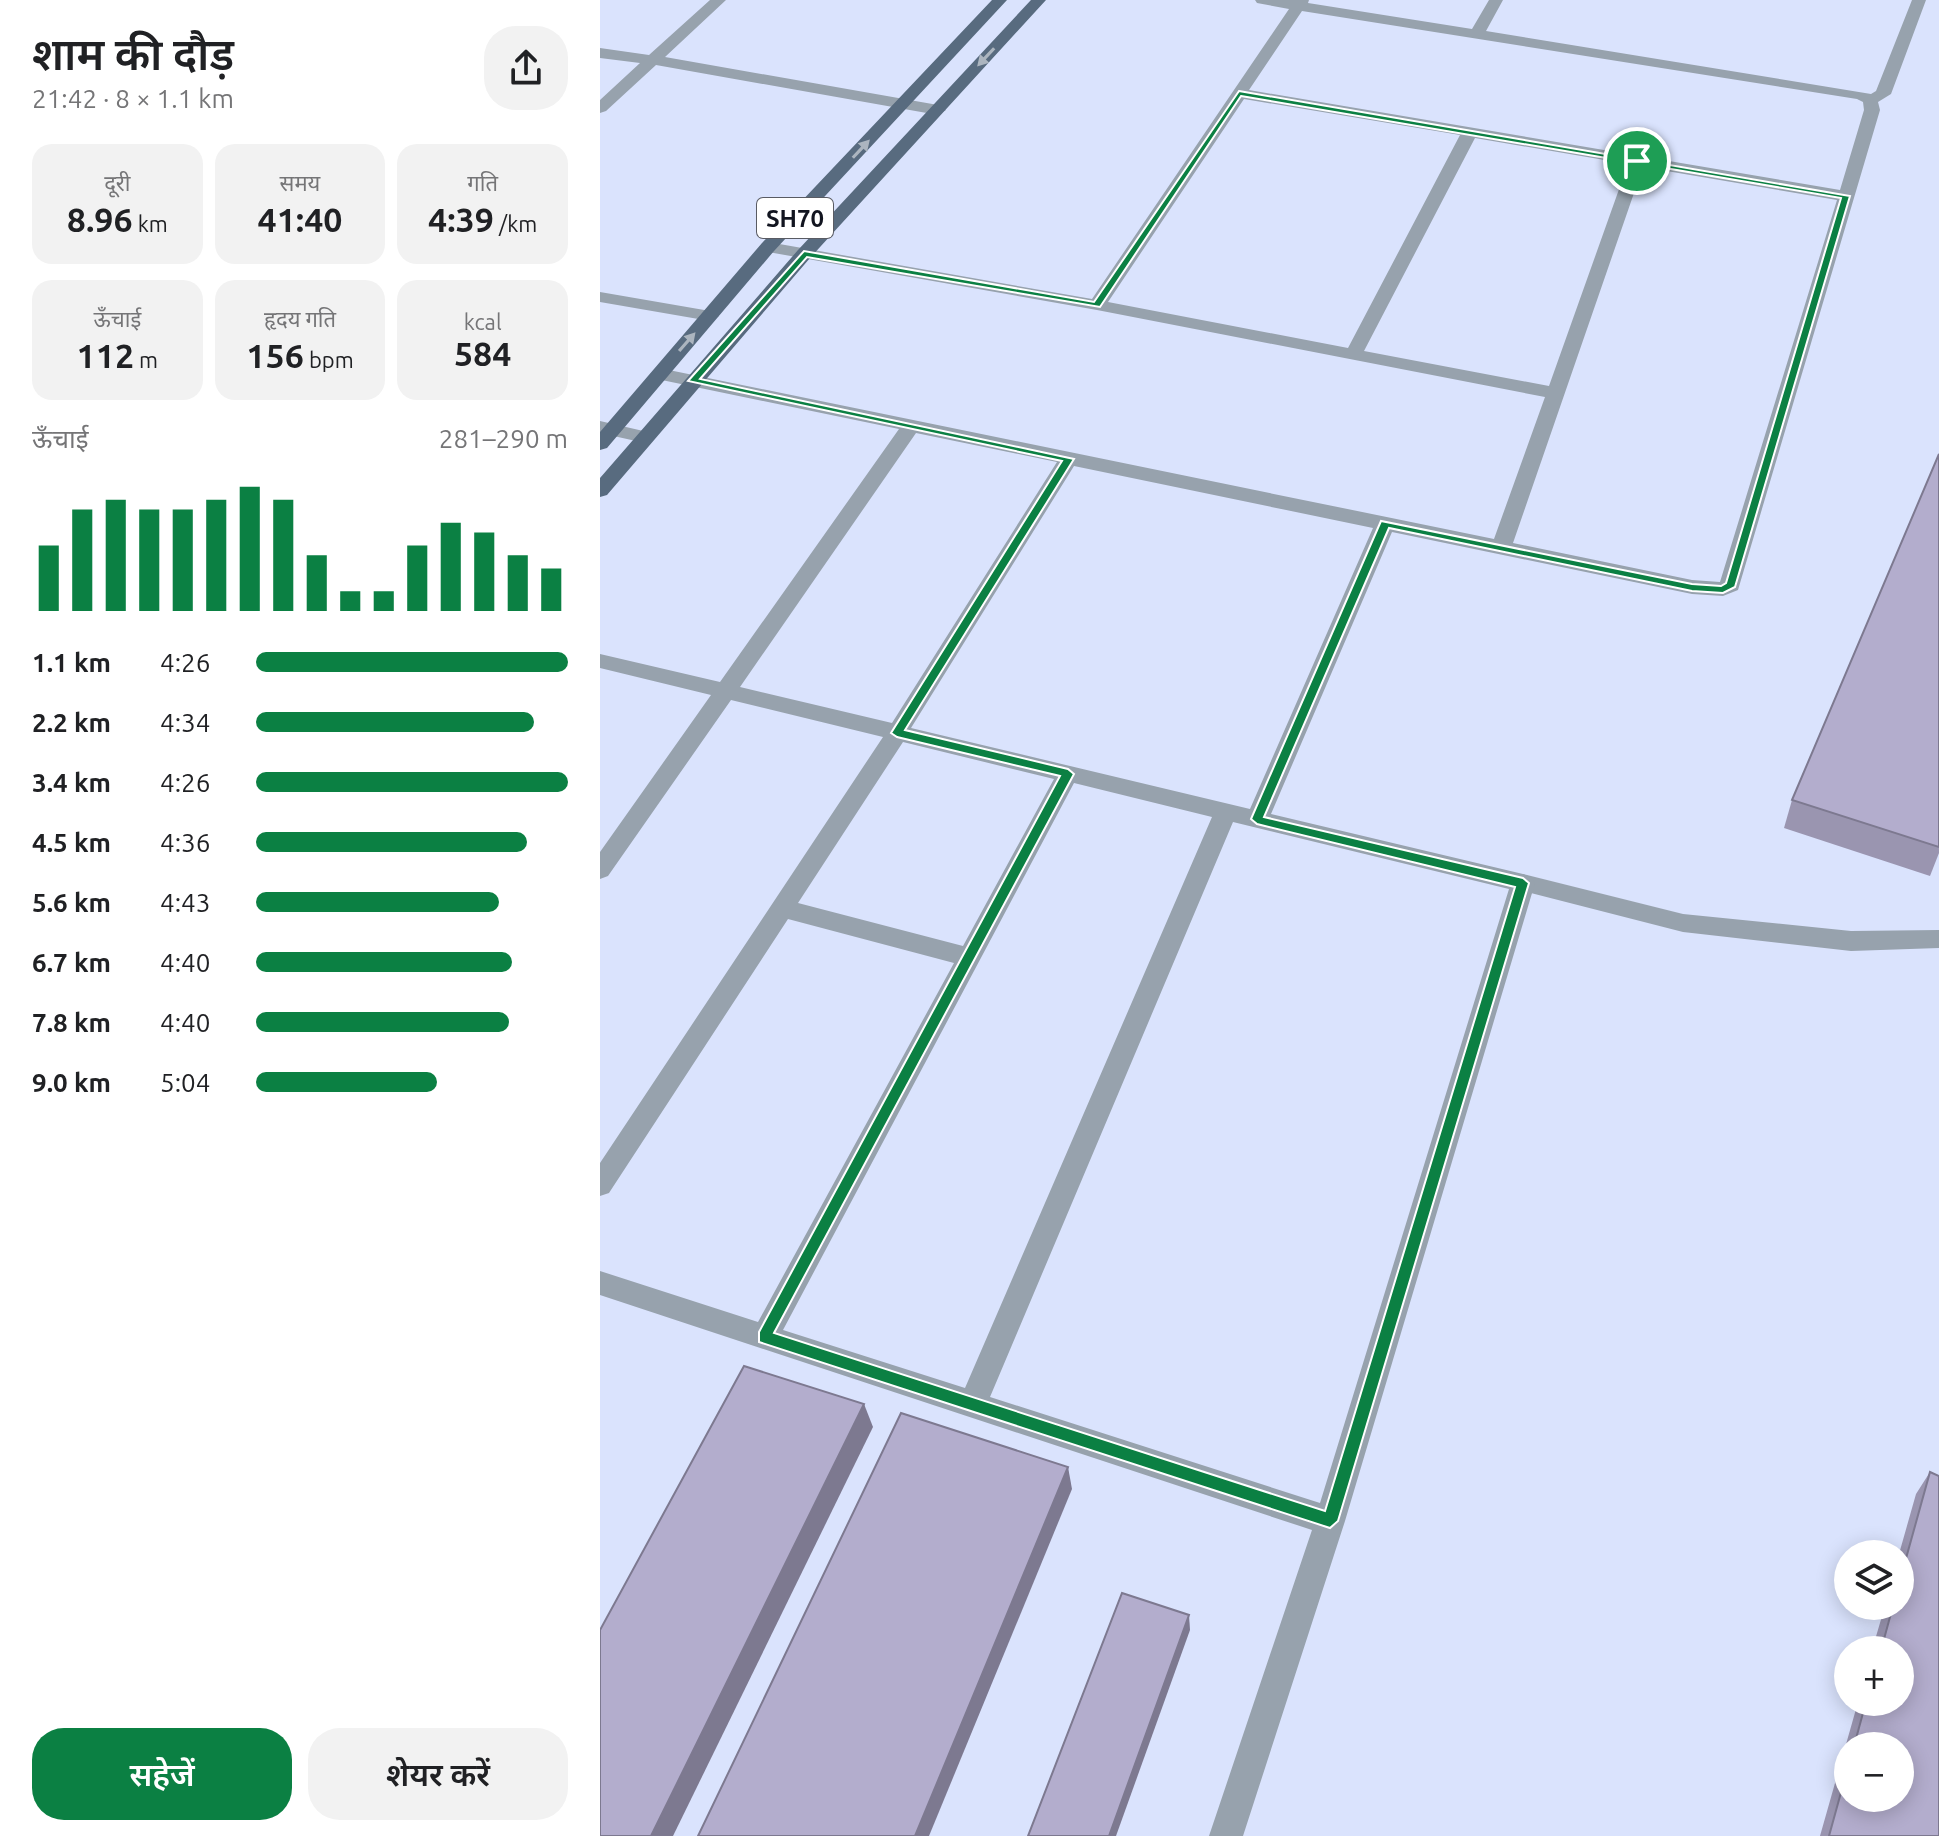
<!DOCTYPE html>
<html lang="hi">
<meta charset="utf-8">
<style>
body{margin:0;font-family:Ubuntu,"Noto Sans Devanagari",sans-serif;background:#f2f2f2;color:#202124;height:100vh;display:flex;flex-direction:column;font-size:30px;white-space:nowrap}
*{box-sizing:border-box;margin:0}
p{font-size:26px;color:#757577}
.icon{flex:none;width:44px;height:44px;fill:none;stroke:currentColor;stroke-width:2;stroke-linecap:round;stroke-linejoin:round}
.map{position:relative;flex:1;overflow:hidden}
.drawer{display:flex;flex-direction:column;background:#fff;width:600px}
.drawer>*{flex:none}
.tools{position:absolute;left:1234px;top:1540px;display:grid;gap:16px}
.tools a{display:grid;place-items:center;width:80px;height:80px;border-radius:50%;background:#fff;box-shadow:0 4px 20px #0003;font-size:40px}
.pin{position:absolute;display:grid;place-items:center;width:68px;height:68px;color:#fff;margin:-34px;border:4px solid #fff;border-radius:50%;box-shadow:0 2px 8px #0007}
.round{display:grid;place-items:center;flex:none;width:84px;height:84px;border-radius:32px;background:#f2f2f2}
.head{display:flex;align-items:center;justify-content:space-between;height:136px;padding:0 32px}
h1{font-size:44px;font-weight:600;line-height:60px}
.stats{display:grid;grid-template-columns:repeat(3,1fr);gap:12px;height:136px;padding:8px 32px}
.stats div{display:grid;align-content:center;border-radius:20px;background:#f2f2f2;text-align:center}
.stats b{font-size:34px;font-weight:600}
.stats small{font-size:22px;font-weight:400}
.stats p{font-size:22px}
.chart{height:224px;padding:16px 32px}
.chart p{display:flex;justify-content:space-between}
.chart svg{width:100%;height:144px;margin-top:8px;stroke:#0b8043;stroke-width:6}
.button{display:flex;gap:16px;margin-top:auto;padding:16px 32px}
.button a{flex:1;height:92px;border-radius:32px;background:#0b8043;color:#fff;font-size:32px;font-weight:600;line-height:92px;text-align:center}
.button a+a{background:#f2f2f2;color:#202124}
ul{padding:0 32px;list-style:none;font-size:26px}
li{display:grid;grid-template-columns:128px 96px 1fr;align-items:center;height:60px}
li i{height:20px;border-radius:10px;background:#0b8043}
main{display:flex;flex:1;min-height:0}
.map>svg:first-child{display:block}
</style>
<main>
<section class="drawer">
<div class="head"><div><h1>शाम की दौड़</h1><p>21:42 · 8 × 1.1 km</p></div><a class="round"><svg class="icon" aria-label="share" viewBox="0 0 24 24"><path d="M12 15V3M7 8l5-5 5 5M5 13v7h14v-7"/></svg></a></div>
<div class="stats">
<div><p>दूरी</p><b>8.96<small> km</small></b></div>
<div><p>समय</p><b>41:40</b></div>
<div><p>गति</p><b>4:39<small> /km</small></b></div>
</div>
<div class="stats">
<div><p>ऊँचाई</p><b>112<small> m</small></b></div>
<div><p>हृदय गति</p><b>156<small> bpm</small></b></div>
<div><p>kcal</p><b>584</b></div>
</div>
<div class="chart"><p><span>ऊँचाई</span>281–290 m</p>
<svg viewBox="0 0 160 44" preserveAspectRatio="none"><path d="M5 44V24M15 44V13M25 44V10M35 44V13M45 44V13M55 44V10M65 44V6M75 44V10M85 44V27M95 44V38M105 44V38M115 44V24M125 44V17M135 44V20M145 44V27M155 44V31"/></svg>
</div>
<ul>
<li><b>1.1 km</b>4:26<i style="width:100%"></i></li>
<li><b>2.2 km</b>4:34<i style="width:89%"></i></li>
<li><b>3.4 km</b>4:26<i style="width:100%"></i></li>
<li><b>4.5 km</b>4:36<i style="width:87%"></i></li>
<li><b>5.6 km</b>4:43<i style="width:78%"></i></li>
<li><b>6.7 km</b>4:40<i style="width:82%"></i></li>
<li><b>7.8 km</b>4:40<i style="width:81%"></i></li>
<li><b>9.0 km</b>5:04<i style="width:58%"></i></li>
</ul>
<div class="button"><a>सहेजें</a><a>शेयर करें</a></div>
</section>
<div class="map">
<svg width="1339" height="1836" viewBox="0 0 1339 1836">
<rect width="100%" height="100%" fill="#dae3fd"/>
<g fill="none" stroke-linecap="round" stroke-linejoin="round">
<!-- lane -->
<polygon fill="#97a2ad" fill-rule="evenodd" points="923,874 1083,914 1251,931 1339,930 1339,948 1251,951 1083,932 915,889 911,883 915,877"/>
<!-- street -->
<g fill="#97a2ad" fill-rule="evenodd">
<polygon points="110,0 126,0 65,57 338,105 346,110 338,115 56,65 6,111 0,113 0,100 40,63 0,58 0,48 49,55"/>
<path d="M655,0H709L708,3L872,29L889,0H903L886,31L1271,94L1276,91L1312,0H1326L1291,94L1278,102L1280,110L1138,590L1123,596L1092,594L792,532L671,814L923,874L931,877L935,883L745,1521L643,1836H609L712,1530L0,1295V1271L158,1322L354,963L188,919L9,1193L0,1196V1163L283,737L131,700L8,876L0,879V852L111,695L0,668V654L120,682L299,429L52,378L50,374L59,368L894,539L945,397L497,310L168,252L159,247L168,242L492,299L689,9L657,3ZM702,11L1257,99L1263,102L1264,110L1240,190L649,90ZM644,99L860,135L748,348L508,302ZM875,138L1028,164L949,386L764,351ZM1043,167L1237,200L1120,582L1092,580L913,543ZM316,433L457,462L292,723L140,687ZM474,466L773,528L650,809L311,728ZM303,742L454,779L363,946L198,903ZM474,783L612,817L365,1388L183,1330ZM633,822L909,889L720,1503L390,1397Z"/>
<polygon points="0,292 110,311 119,316 110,321 0,302"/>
<polygon points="0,421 52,433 55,437 45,443 0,433"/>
</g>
<!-- primary -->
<g fill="#586b7f" fill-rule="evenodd">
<polygon points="392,0 407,0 174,251 7,448 0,450 0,432 162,243"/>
<polygon points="431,0 446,0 210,258 7,495 0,497 0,478 198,250"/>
</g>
</g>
<!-- wall -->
<g fill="#9a95b0" fill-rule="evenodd">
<polygon points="1339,454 1339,853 1330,876 1184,828 1192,800"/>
<path d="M1330,1472L1339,1836H1220L1258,1702H1300V1650H1272L1285,1606H1300L1299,1554L1316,1494ZM1248,1746H1300L1248,1798Z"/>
</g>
<!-- shaded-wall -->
<g fill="#7d7990">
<polygon points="264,1404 273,1427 73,1836 51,1836"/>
<polygon points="468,1467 472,1489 329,1836 315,1836"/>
<polygon points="589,1615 590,1630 516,1836 509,1836"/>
</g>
<!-- building -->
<g fill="#b3adcd" stroke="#7d7990" stroke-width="2">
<polygon points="1339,454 1339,847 1192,800"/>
<polygon points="144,1366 264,1404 51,1836 0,1836 0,1630"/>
<polygon points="301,1413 468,1467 315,1836 98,1836"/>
<polygon points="1330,1472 1339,1476 1339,1836 1229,1836 1248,1767 1248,1798 1300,1798 1300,1746 1254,1746 1266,1702 1300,1702 1300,1650 1281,1650 1293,1606 1300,1606 1300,1580"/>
<polygon points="522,1593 589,1615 509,1836 428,1836"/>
</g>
<!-- one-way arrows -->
<defs><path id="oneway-solid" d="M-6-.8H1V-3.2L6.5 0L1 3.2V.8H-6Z" transform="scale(2)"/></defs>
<g fill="#acb5bf">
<use href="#oneway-solid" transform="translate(386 57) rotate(133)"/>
<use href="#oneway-solid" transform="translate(261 149) rotate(-47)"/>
<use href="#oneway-solid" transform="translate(87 342) rotate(-49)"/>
</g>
<!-- route -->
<path fill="#0b8043" stroke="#fff" stroke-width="2" fill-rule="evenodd" d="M639,91L1250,196L1135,587L1123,593L1092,591L789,528L664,817L923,878L929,883L738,1521L730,1528L159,1342V1332L460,776L297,737L291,733L462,461L88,381L204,251L494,302ZM641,96L1241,198L1126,583L1121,586L1092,584L781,521L651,819L657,824L915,887L725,1511L174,1333L474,774L468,769L305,730L474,459L100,379L207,257L500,307Z"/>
<g text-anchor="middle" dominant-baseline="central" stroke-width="8" stroke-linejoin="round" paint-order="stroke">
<!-- shield labels -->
<rect fill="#fff" stroke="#595b63" stroke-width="2" x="157" y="198" width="76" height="40" rx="6"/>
<g font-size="24" font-weight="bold" fill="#121520">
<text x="195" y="218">SH70</text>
</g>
</g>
</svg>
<div class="tools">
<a><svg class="icon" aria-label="layers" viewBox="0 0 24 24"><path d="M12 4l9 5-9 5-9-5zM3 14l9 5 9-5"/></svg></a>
<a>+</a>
<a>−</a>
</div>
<div class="pin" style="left:1037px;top:161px;background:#1e9e55"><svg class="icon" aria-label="arrive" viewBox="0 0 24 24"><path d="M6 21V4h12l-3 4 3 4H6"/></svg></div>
</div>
</main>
